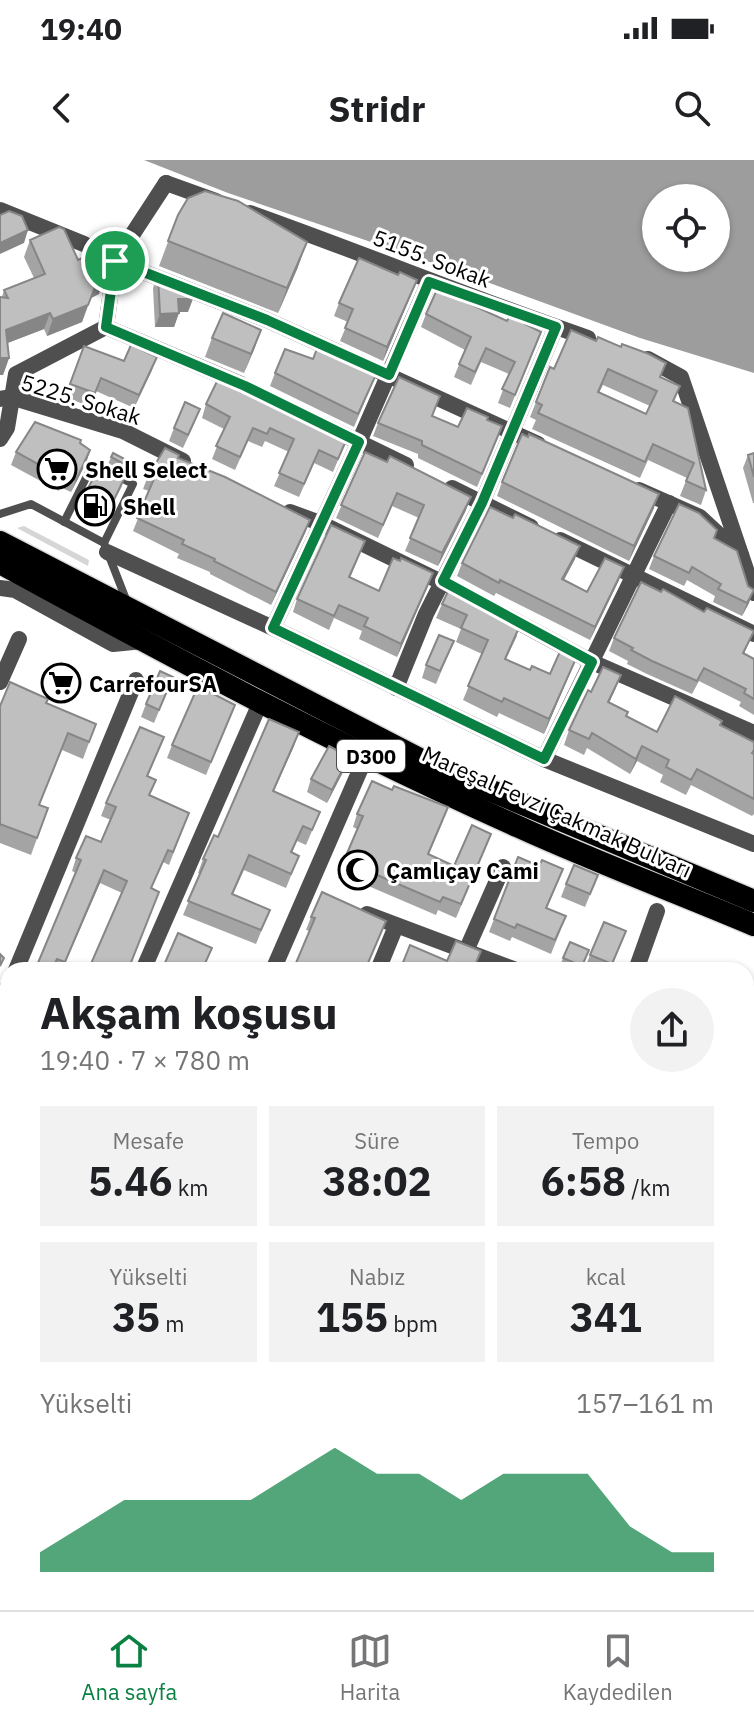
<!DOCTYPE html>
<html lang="tr">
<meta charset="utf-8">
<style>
body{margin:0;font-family:"IBM Plex Sans",sans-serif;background:#f2f2f2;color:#202124;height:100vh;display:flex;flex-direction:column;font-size:30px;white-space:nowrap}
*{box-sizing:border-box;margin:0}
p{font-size:26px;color:#757577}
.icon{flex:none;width:44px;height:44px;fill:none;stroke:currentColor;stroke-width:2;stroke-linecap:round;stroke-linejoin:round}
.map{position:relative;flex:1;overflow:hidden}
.side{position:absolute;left:0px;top:802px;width:754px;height:648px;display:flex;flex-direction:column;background:#fff;border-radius:24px 24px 0 0;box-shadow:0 2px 6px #0004}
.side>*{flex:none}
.controls{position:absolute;left:642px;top:24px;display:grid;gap:16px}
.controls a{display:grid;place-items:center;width:88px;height:88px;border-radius:50%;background:#fff;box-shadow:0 2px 6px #0004;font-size:40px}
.pin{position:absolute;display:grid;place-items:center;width:68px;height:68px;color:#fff;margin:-34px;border:4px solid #fff;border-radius:50%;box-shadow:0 2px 8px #0007}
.round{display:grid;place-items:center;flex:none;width:84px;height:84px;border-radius:42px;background:#f2f2f2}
.head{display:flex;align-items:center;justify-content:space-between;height:136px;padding:0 40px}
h1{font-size:44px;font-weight:700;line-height:60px}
.metrics{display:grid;grid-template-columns:repeat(3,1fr);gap:12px;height:136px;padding:8px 40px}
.metrics div{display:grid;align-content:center;border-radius:0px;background:#f2f2f2;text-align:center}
.metrics b{font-size:40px;font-weight:700}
.metrics small{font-size:22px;font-weight:400}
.metrics p{font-size:22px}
.chart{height:224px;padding:16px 40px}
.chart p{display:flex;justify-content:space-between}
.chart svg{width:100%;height:144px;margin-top:8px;fill:#0b8043;opacity:.7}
.status{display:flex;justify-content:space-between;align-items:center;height:56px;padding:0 40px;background:#fff;direction:ltr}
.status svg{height:22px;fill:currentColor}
header{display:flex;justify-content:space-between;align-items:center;height:104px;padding:0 40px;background:#fff;font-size:36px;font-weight:700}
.menu{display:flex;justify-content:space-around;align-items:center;height:112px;border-top:2px solid #e0e0e0;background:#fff;font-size:22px;color:#757577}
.menu a{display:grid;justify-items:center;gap:4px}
.menu .current{color:#0b8043}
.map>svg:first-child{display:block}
</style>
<div class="status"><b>19:40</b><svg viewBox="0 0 49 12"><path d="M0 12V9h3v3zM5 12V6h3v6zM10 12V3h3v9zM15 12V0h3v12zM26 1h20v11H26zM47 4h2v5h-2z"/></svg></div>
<header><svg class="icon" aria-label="back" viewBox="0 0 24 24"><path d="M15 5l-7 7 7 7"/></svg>Stridr<svg class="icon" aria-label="search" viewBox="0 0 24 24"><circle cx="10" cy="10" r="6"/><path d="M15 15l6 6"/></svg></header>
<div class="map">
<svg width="754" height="1450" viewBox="0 0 754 1450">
<rect width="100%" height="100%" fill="#fff"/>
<!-- green -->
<polygon fill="#d6d6d6" points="24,366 89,400 88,406 17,368"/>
<!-- water -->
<path fill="#9d9d9d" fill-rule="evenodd" d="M144,0H754V213L640,178L476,118L228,33ZM656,38H716V98H656Z"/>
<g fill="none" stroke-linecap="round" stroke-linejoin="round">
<defs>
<g id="trunk">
<polyline points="0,382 437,608 754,741"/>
<path d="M0,403C170,496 342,588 519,667C596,702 676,732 754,765"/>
</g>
</defs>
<!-- trunk casing -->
<use href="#trunk" stroke="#dbdbdb" stroke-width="25"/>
<!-- path -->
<polyline stroke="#717171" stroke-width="3" stroke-dasharray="2 4" stroke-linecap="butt" points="746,882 754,883"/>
<!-- service -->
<g stroke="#4f4f4f" stroke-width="8">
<polyline points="0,354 31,344 104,383 127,442"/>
<polyline points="64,362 93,304 133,324 104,383"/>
</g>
<!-- minor -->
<g stroke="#4f4f4f" stroke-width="16">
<polyline points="0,50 84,84 115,101 267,160 338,192"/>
<polyline points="106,167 241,224"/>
<polyline points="106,167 115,101 166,23"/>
<polyline points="359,202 538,284"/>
<polyline points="0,239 11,237 123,271 183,301"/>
<polyline points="330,268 406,305"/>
<polyline points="0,279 7,268 16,214 106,167"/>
<polyline points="452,328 531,367"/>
<polyline points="639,330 700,357 741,395"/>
<polyline points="290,352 320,363 468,435"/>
<polyline points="560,380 754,474"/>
<polyline points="107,392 273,468 544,599 754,684"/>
<polyline points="0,428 15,430 113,484 143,481"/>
<polyline points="503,454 592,502 754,573"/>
<polyline points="273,468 359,282 429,122"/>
<polyline points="0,522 19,479"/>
<polyline points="396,528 426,454 482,343 556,167"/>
<polyline points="544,599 669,343"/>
<polyline points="367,754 516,810"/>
<polyline points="466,791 503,707"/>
<polyline points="16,810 136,520"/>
<polyline points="143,810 261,541"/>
<polyline points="273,810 367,594"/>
<polyline points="378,810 396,766"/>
<polyline points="636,810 657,751"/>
<polyline points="0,843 8,826"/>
<polyline points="746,952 754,956"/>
<polyline points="746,1035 754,1021"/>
<polyline points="0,1158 8,1143"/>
<polyline points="421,1442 432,1450"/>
<polyline points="471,1450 477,1442"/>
</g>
<!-- tertiary -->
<g stroke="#4f4f4f" stroke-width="16">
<polyline points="166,23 216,41"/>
<path d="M250,53C363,93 474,139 588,178"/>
<polyline points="648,199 681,217 754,433"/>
</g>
<!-- trunk -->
<use href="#trunk" stroke="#000" stroke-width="22"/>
</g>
<!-- wall -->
<g fill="#a4a4a4" fill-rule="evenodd">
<polygon points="178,55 298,107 278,153 159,106"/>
<polygon points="30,80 78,100 99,134 91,138 82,162 47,176 44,169 7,183 9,198 3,215 2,137 4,130 34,118 24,97"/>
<polygon points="158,115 188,152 179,152 174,167 155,167 153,128"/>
<polygon points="398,115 417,120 383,201 340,181 348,162 334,156 339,143"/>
<polygon points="461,140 507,161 525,164 541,172 510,248 498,243 509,214 481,202 471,225 454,217 465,190 421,167 426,154"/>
<polygon points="261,170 244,213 205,197 212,178"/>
<path d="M571,170L661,218L680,226L674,241L706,330L701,345L680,336L687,318L648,300L640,318L532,269L536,260L530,257L536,242L554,209ZM603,225L650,246L646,254L599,233Z"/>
<polygon points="84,186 124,201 152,210 134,248 96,231 91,247 65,237"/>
<polygon points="313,199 379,208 354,267 270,226 275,213"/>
<polygon points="206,244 349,274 333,312 314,303 299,337 274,326 289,292 265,281 262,287 248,281 235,310 212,299 224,269 202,258"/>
<polygon points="432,256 458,267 487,260 497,280 477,327 418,298 418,294 373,276 378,263"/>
<polygon points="195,262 183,288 169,281 174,268"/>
<polygon points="80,283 90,290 86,303 71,332 60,327 59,331 11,305 16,292"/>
<polygon points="365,292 466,350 438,406 405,391 419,358 392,346 378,378 336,358"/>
<polygon points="113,293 132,303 128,314 108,304"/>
<polygon points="754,293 754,343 753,343 743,308 748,295"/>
<polygon points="178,298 310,360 305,373 271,445 210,414 210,412 177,398 179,394 133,371 149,331 143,329 148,316"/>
<polygon points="502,322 654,348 629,401 497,336"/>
<polygon points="122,326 105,358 86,348 88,342 83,339 86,332"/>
<polygon points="717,370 714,378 749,443 742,456 713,442 715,436 687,420 684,426 649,409 654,396"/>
<polygon points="360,394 350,418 379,431 433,413 397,497 359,479 362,471 334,458 329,470 293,452 297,439"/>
<polygon points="575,399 564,420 587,432 619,420 590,480 496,433 494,436 457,416 462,403"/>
<polygon points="661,432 704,452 754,471 744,494 754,499 754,555 739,546 741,542 699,521 692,534 647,514 627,504 628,501 609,491 614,478"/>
<polygon points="442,444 488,446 517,476 506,499 530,510 550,514 578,494 544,574 499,553 497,557 463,540 482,494 456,482 461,469 436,458"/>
<polygon points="454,481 436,524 422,518 426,505"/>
<polygon points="621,515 609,543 627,557 657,572 720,565 754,582 754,654 752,656 691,625 686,635 660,622 663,615 637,601 630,614 587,588 584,595 564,585 569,570 591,532"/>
<polygon points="173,517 154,563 141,557 146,544"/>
<polygon points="47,543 90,580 83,599 62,590 39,645 48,648 31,695 0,683 0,546"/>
<polygon points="235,545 206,615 167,598 172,585"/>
<polygon points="164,577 148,616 150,635 189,653 169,705 163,702 151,729 129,810 88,810 122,733 100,723 62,810 35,810 76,713 72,711 76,698 101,682 111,660 101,656 106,643"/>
<polygon points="294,586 274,631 320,652 306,685 297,681 292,693 299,696 286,728 244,710 233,734 270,750 256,784 183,755 200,714 198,713 203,699"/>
<polygon points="349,597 344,610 327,643 307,632 311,619"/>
<polygon points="357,654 443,661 428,695 454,706 486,687 456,758 438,750 436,755 366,725 364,730 338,718 357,669 353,667"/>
<polygon points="518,697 539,706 563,709 547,748 561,769 551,794 512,777 510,781 489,772"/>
<polygon points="598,715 585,747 561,737 566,724"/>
<polygon points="311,757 381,774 310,771 306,770"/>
<polygon points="626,771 610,810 589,810 585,808 590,795"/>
<polygon points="178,773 203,810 162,810"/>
<polygon points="570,782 589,790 581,810 558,810"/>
<polygon points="8,876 8,926 0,922 0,879"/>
<polygon points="0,927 8,929 8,959 0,956"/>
<polygon points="0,970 8,972 8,1063 0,1059"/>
<polygon points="0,1318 8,1322 8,1362 0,1358"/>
<polygon points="141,1442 171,1444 196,1442 191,1450 138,1450"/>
<polygon points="298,1442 400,1442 417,1450 330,1450 319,1444 316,1450 312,1450"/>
<polygon points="524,1442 646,1442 641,1450 534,1450"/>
</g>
<!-- shaded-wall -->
<g fill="#868686">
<polygon points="28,70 24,83 0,94 0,83"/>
<polygon points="307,82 298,107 278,153 287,128"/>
<polygon points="105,118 99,134 91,138 97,122"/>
<polygon points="417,120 412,133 383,201 387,187"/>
<polygon points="178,139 193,139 188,152 174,152"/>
<polygon points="88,145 82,162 47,176 53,159"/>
<polygon points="50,153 44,169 0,186 6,170"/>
<polygon points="179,153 174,167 155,167 160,154"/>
<polygon points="261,170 254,190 244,213 251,194"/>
<polygon points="157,197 152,210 134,248 139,235"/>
<polygon points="0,198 9,198 3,215 0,215"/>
<polygon points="90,290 86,303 71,332 76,320"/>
<polygon points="659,334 654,348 629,401 634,386"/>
<polygon points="471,337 466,350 438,406 442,393"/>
<polygon points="310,360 305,373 271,445 276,432"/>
<polygon points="580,386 575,399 557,432 562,419"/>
<polygon points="624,407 619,420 590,480 595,467"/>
<polygon points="433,413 428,426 397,497 401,484"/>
<polygon points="754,430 749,443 742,456 747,443"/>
<polygon points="578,494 572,508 544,574 549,559"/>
<polygon points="621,515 615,530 602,557 608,542"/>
<polygon points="299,572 294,586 267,645 273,631"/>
<polygon points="642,586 637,601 630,614 636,599"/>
<polygon points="349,597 344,610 327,643 332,630"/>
<polygon points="104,710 100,723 62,810 65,802"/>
<polygon points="754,1138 754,1145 746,1160 746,1154"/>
<polygon points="193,1442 196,1442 191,1450 188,1450"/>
<polygon points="636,1442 640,1442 637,1450 629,1450"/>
</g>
<!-- building -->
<g fill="#bfbfbf" stroke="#868686" stroke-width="2" fill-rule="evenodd">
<polygon points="205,31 238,41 307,82 287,128 168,81 178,55 188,38"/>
<polygon points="9,51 22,56 28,70 0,83 0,55"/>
<polygon points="59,67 64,69 78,100 104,88 108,96 105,118 97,122 88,145 53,159 50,153 6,170 9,198 0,198 0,137 8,138 4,130 45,114 30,80"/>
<polygon points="359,98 398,115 400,112 417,120 387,187 345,168 353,149 339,143"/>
<polygon points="158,115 192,128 193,139 178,139 179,153 160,154"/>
<polygon points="439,125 463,136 461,140 507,161 510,155 526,162 525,164 541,172 515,235 502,229 515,202 486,188 475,212 459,204 471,177 426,154"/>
<polygon points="223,153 261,170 251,194 212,178"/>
<path d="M571,170L596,181L598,177L621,187L622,184L649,194L666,203L660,217L680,226L673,241L688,248L706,330L686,321L694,303L653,284L645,302L538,253L542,245L536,242L550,207L554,209ZM608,209L657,231L646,254L598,232Z"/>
<polygon points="320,181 379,208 358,254 275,213 285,189 313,199"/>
<polygon points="131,185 157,197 139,235 101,218 95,233 70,224 84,186 124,201"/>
<polygon points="221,213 349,274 338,299 319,290 304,324 279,313 294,279 270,268 267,274 253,268 240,297 216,286 230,257 206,244"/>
<polygon points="399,217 440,236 432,256 458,267 467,248 488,257 487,260 502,266 482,314 422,285 422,281 378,263"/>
<polygon points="185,242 200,249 188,275 174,268"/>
<polygon points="35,262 81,280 80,283 90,290 76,320 65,314 63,318 16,292"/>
<polygon points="522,274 528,277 529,274 659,334 634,386 502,322"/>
<polygon points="165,288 179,295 178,298 225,317 310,360 276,432 214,401 215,399 182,384 184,380 137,358 154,319 148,316"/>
<polygon points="365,292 387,302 390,296 471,337 442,393 410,378 424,345 397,333 383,365 341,345"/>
<polygon points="113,293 132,303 130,307 111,297"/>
<polygon points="754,293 754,317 748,295"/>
<polygon points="99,307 124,319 108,352 88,342 92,335 86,332"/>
<polygon points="679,344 699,353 717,370 714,378 737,391 748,426 754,430 747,443 718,429 721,424 692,407 689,413 654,396"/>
<polygon points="490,347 513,358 515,354 580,386 562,419 587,432 605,398 624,407 595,467 500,420 499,423 462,403"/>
<polygon points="331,365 365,381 349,417 379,431 393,398 400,401 401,398 433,413 401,484 364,466 368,458 339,445 334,456 297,439"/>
<polygon points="453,421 490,441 488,446 522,461 505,499 530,510 532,506 550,514 562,487 578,494 549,559 504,538 502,542 468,526 488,480 461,468 467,455 442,444"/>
<polygon points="641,422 661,432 663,429 704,452 707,448 754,471 743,493 754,499 754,539 744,533 746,529 704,508 697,521 652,501 631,490 633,488 614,478"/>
<polygon points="439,475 454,481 440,511 426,505"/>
<polygon points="603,507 621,515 608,542 628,552 626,556 657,572 675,536 722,561 720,565 754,582 754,590 752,593 754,594 754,639 697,609 691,620 666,607 669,600 642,586 636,599 592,573 589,579 569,570 588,530 591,532"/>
<polygon points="160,511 173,517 159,550 146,544"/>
<polygon points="10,522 48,539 46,543 96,564 89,582 68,573 39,645 48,648 37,678 0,664 0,666 0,546"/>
<polygon points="198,526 235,545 211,602 172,585"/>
<polygon points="269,559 299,572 273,631 320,652 312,670 303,666 291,692 299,696 291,714 249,695 232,734 270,750 261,770 188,741 206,700 203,699 214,675 218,677"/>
<polygon points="140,567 164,577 147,616 156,620 149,635 189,653 173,692 168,690 151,728 159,732 128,810 98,810 90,806 127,721 104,710 65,802 57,799 52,810 35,810 81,700 76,698 86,676 101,682 116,647 106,643"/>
<polygon points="329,586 349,597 332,630 311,619"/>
<polygon points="372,621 392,630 394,626 448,647 428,694 454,706 472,665 491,674 461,744 443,737 440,742 370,712 369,716 342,705 363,656 357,654"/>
<polygon points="518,697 539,706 542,700 563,709 546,748 566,756 555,780 517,764 515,768 494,759"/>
<polygon points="574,705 598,715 590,734 566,724"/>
<polygon points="322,732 386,761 365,810 293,810 315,758 311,757"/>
<polygon points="604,762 626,771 612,804 590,795"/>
<polygon points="178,773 212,788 202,810 176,810 164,805"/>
<polygon points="456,781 481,791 473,810 400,810 410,785 447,801"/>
<polygon points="570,782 589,790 582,806 563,798"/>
<polygon points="0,794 4,798 0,806"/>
<polygon points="515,806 525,810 514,810"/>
<polygon points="2,873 8,876 8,911 0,907 0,879"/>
<polygon points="0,927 8,929 8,944 0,941"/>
<polygon points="0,970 8,972 8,1047 0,1044"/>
<polygon points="754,1059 754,1138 746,1154 746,1074"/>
<polygon points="0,1104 8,1108 0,1126"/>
<polygon points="0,1318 8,1322 8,1347 0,1343"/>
<polygon points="141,1442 167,1442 171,1444 173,1442 193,1442 188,1450 148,1450 139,1445"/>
<polygon points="359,1442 400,1442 417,1450 375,1450"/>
<polygon points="562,1442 636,1442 629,1450 571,1450"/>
</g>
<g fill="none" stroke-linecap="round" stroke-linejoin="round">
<defs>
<polygon id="route" points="115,101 267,160 389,215 429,122 556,167 482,343 443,421 592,502 544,599 273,468 359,282 245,226 106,167"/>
</defs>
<!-- route casing -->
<use href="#route" stroke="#fff" stroke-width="16"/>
<!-- route -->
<use href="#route" stroke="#0b8043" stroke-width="10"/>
</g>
<!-- icons -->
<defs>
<symbol id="supermarket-ring" viewBox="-11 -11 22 22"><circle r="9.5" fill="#fff" stroke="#000" stroke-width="1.5"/><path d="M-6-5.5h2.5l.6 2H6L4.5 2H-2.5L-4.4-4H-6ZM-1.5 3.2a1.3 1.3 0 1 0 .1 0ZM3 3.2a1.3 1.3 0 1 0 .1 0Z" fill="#000"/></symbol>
<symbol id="fuel-ring" viewBox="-11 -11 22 22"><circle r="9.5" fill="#fff" stroke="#000" stroke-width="1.5"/><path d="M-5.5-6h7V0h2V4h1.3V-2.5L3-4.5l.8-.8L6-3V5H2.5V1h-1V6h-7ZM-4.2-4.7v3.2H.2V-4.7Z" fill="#000"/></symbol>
<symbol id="mosque-ring" viewBox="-11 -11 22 22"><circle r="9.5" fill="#fff" stroke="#000" stroke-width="1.5"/><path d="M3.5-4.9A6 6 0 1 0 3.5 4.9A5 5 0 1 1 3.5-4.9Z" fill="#000"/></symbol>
</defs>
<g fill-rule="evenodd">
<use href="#supermarket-ring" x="35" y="287" width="44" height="44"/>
<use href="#fuel-ring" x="73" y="324" width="44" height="44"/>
<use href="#supermarket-ring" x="39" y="501" width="44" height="44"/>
<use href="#mosque-ring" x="336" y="688" width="44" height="44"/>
</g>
<g text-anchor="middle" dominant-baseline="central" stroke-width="6" stroke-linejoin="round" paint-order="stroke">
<!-- shield labels -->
<rect fill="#fff" stroke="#4c4c4c" stroke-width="2" x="337" y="580" width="68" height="32" rx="6"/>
<g font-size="20" font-weight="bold" fill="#000">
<text x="371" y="596">D300</text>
</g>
<!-- street labels -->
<g font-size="22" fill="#000" stroke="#fff">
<text transform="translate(432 98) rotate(21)">5155. Sokak</text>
<text transform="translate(81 239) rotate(17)">5225. Sokak</text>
<text transform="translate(557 651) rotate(24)">Mareşal Fevzi Çakmak Bulvarı</text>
</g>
<!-- poi labels -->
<g font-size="22" font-weight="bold" fill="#000" stroke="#fff" text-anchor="start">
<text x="85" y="309">Shell Select</text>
<text x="123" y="346">Shell</text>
<text x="89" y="523">CarrefourSA</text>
<text x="386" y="710">Çamlıçay Cami</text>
</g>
</g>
</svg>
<div class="controls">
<a><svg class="icon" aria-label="locate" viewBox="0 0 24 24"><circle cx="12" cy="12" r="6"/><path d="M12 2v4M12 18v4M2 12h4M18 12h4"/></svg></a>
</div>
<div class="pin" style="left:115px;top:101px;background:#1e9e55"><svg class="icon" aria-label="arrive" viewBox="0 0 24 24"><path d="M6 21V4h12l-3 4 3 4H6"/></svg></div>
<section class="side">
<div class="head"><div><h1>Akşam koşusu</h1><p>19:40 · 7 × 780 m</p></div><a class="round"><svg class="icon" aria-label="share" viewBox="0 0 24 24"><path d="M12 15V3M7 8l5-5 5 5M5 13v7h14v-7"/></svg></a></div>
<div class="metrics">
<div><p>Mesafe</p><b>5.46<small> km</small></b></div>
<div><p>Süre</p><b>38:02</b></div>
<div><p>Tempo</p><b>6:58<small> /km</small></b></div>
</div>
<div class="metrics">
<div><p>Yükselti</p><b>35<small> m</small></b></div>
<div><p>Nabız</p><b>155<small> bpm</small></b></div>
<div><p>kcal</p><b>341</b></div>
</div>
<div class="chart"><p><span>Yükselti</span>157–161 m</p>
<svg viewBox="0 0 160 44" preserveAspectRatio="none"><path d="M0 44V38L10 30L20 22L30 22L40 22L50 22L60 14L70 6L80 14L90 14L100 22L110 14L120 14L130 14L140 30L150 38L160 38V44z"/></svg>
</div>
</section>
</div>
<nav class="menu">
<a class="current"><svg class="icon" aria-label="home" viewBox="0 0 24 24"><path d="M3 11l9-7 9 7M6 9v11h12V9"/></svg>Ana sayfa</a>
<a><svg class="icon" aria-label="map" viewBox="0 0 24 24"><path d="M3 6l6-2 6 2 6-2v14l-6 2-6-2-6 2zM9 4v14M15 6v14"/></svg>Harita</a>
<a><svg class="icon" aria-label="saved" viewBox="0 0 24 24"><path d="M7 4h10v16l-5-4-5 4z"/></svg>Kaydedilen</a>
</nav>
